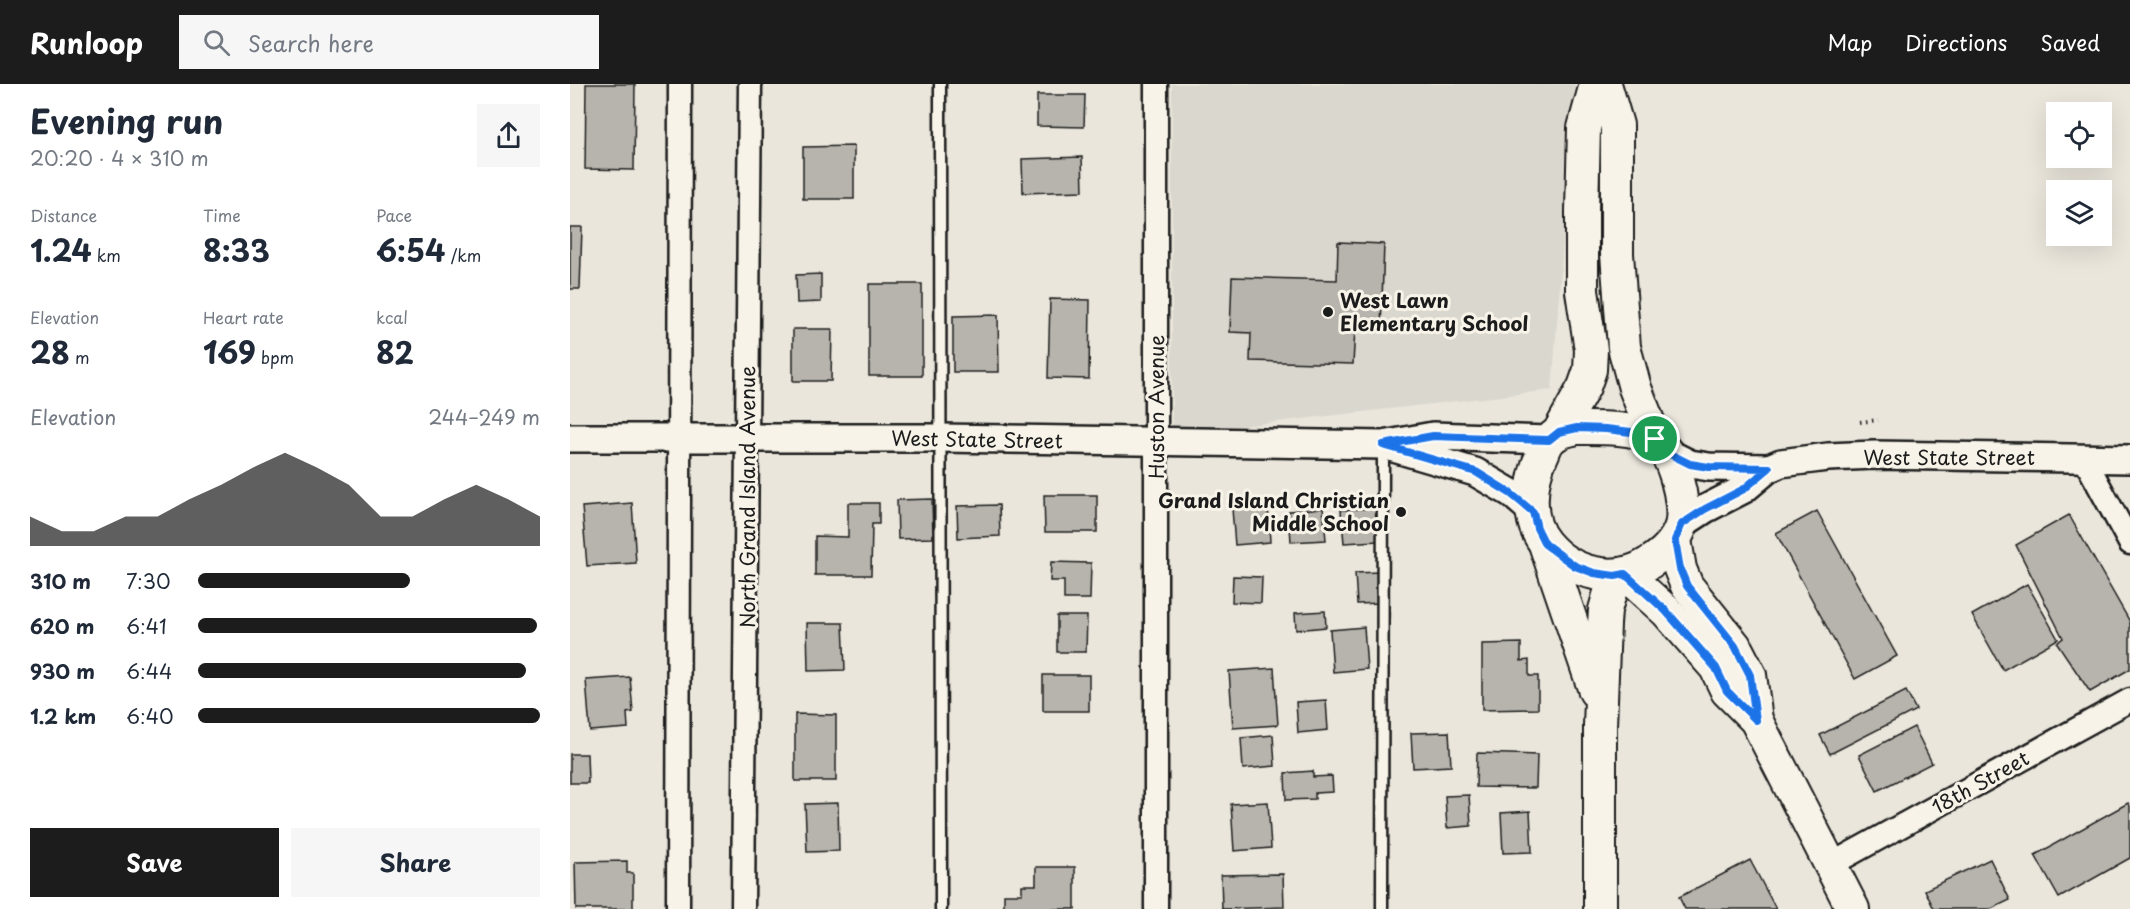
<!DOCTYPE html>
<meta charset="utf-8">
<style>
body{margin:0;font-family:"Playpen Sans",sans-serif;background:#f6f6f7;color:#1f2937;height:100vh;display:flex;flex-direction:column;font-size:22px;white-space:nowrap}
*{box-sizing:border-box;margin:0}
p{font-size:20px;color:#747a83}
.icon{flex:none;width:33px;height:33px;fill:none;stroke:currentColor;stroke-width:2;stroke-linecap:round;stroke-linejoin:round}
.map{position:relative;flex:1;overflow:hidden}
.side{display:flex;flex-direction:column;background:#fff;width:570px}
.side>*{flex:none}
.tools{position:absolute;left:1476px;top:18px;display:grid;gap:12px}
.tools a{display:grid;place-items:center;width:66px;height:66px;border-radius:0px;background:#fff;box-shadow:0 6px 24px #0002;font-size:30px}
.pin{position:absolute;display:grid;place-items:center;width:51px;height:51px;color:#fff;margin:-26px;border:3px solid #fff;border-radius:50%;box-shadow:0 2px 6px #0007}
.round{display:grid;place-items:center;flex:none;width:63px;height:63px;border-radius:0px;background:#f6f6f7}
.overview{display:flex;align-items:center;justify-content:space-between;height:102px;padding:0 30px}
h1{font-size:33px;font-weight:700;line-height:45px}
.stats{display:grid;grid-template-columns:repeat(3,1fr);gap:9px;height:102px;padding:6px 30px}
.stats div{display:grid;align-content:center}
.stats b{font-size:30px;font-weight:700}
.stats small{font-size:16px;font-weight:400}
.stats p{font-size:16px}
.chart{height:168px;padding:12px 30px}
.chart p{display:flex;justify-content:space-between}
.chart svg{width:100%;height:108px;margin-top:6px;fill:#1c1c1c;opacity:.7}
.primary-button{display:flex;gap:12px;margin-top:auto;padding:12px 30px}
.primary-button a{flex:1;height:69px;border-radius:0px;background:#1c1c1c;color:#fff;font-size:24px;font-weight:700;line-height:69px;text-align:center}
.primary-button a+a{background:#f6f6f7;color:#1f2937}
ul{padding:0 30px;list-style:none;font-size:20px}
li{display:grid;grid-template-columns:96px 72px 1fr;align-items:center;height:45px}
li i{height:15px;border-radius:8px;background:#1c1c1c}
header{display:flex;align-items:center;gap:36px;box-sizing:border-box;height:84px;padding:0 30px;background:#1c1c1c;color:#fff}
header strong{font-size:28px}
nav{display:flex;gap:33px;margin-inline-start:auto;font-size:21px}
.search{width:420px;height:54px;background:#f6f6f7;display:flex;align-items:center;gap:15px;box-sizing:border-box;padding:0 21px;border-radius:0px;color:#747a83;font-size:22px}
main{display:flex;flex:1;min-height:0}
.map>svg:first-child{display:block}
</style>
<header>
<strong>Runloop</strong>
<div class="search"><svg class="icon" aria-label="search" viewBox="0 0 24 24"><circle cx="10" cy="10" r="6"/><path d="M15 15l6 6"/></svg>Search here</div>
<nav><a>Map</a><a>Directions</a><a>Saved</a></nav>
</header>
<main>
<section class="side">
<div class="overview"><div><h1>Evening run</h1><p>20:20 · 4 × 310 m</p></div><a class="round"><svg class="icon" aria-label="share" viewBox="0 0 24 24"><path d="M12 15V3M7 8l5-5 5 5M5 13v7h14v-7"/></svg></a></div>
<div class="stats">
<div><p>Distance</p><b>1.24<small> km</small></b></div>
<div><p>Time</p><b>8:33</b></div>
<div><p>Pace</p><b>6:54<small> /km</small></b></div>
</div>
<div class="stats">
<div><p>Elevation</p><b>28<small> m</small></b></div>
<div><p>Heart rate</p><b>169<small> bpm</small></b></div>
<div><p>kcal</p><b>82</b></div>
</div>
<div class="chart"><p><span>Elevation</span>244–249 m</p>
<svg viewBox="0 0 160 44" preserveAspectRatio="none"><path d="M0 44V32L10 38L20 38L30 32L40 32L50 25L60 19L70 12L80 6L90 12L100 19L110 32L120 32L130 25L140 19L150 25L160 32V44z"/></svg>
</div>
<ul>
<li><b>310 m</b>7:30<i style="width:62%"></i></li>
<li><b>620 m</b>6:41<i style="width:99%"></i></li>
<li><b>930 m</b>6:44<i style="width:96%"></i></li>
<li><b>1.2 km</b>6:40<i style="width:100%"></i></li>
</ul>
<div class="primary-button"><a>Save</a><a>Share</a></div>
</section>
<div class="map">
<svg width="1560" height="825" viewBox="0 0 1560 825">
<rect width="100%" height="100%" fill="#eae6dc"/>
<filter id="ink" filterUnits="userSpaceOnUse"><feTurbulence type="fractalNoise" baseFrequency=".0167" numOctaves="2"/><feDisplacementMap in="SourceGraphic" scale="12" xChannelSelector="R" yChannelSelector="G"/><feConvolveMatrix kernelMatrix="1 2 1 2 8 2 1 2 1" color-interpolation-filters="sRGB"/></filter>
<g filter="url(#ink)">
<!-- built -->
<polygon fill="#dad7ce" points="602,0 1005,0 982,306 602,350"/>
<!-- building -->
<g fill="#b6b4ac" stroke="#1c1c1c" stroke-width="1.5">
<polygon points="16,0 65,0 64,86 15,85"/>
<polygon points="467,11 515,11 514,43 467,42"/>
<polygon points="284,62 284,115 233,115 233,63"/>
<polygon points="512,73 513,107 453,109 452,75"/>
<polygon points="0,143 12,143 10,205 0,205"/>
<polygon points="768,158 814,160 811,245 785,245 783,280 680,277 681,249 660,248 662,193 767,196"/>
<polygon points="251,190 251,218 227,219 226,191"/>
<rect x="299" y="200" width="53" height="92"/>
<polygon points="480,215 520,216 519,295 478,294"/>
<polygon points="428,231 429,288 383,288 383,232"/>
<polygon points="223,245 262,245 261,297 223,297"/>
<polygon points="474,411 527,411 527,448 475,448"/>
<polygon points="362,415 363,454 328,455 327,416"/>
<polygon points="62,419 66,479 17,482 12,423"/>
<polygon points="278,419 309,419 309,440 302,440 301,491 245,491 245,452 278,453"/>
<polygon points="429,421 430,452 388,454 387,422"/>
<polygon points="698,422 700,458 665,461 662,425"/>
<polygon points="753,424 756,456 721,458 719,427"/>
<polygon points="805,424 808,457 774,459 771,426"/>
<polygon points="1247,427 1327,572 1285,595 1206,449"/>
<polygon points="1499,431 1560,538 1560,585 1520,608 1487,559 1493,554 1446,461"/>
<polygon points="481,478 521,479 520,515 494,515 494,497 480,497"/>
<polygon points="809,488 811,519 787,520 785,489"/>
<polygon points="663,492 692,493 691,519 662,518"/>
<polygon points="1457,500 1488,555 1433,586 1402,531"/>
<polygon points="755,527 756,543 726,546 725,529"/>
<polygon points="487,532 517,532 516,568 487,568"/>
<polygon points="237,539 273,539 275,586 238,587"/>
<polygon points="794,543 797,585 763,588 760,546"/>
<polygon points="951,559 951,577 959,576 959,592 968,592 968,625 912,626 912,560"/>
<polygon points="704,584 708,641 663,644 659,587"/>
<rect x="473" y="591" width="46" height="36"/>
<polygon points="60,593 63,628 57,629 58,644 20,647 16,596"/>
<polygon points="1336,607 1346,626 1260,670 1250,651"/>
<polygon points="756,616 758,646 728,649 726,618"/>
<polygon points="225,630 266,631 266,697 225,697"/>
<polygon points="1344,643 1362,679 1307,707 1289,671"/>
<polygon points="879,648 881,682 843,684 841,649"/>
<polygon points="703,651 705,682 673,685 671,654"/>
<polygon points="907,669 967,671 966,704 906,703"/>
<polygon points="0,670 17,670 18,699 0,699"/>
<polygon points="743,687 743,693 762,692 763,708 745,709 745,715 716,716 715,689"/>
<polygon points="899,711 901,742 877,744 875,712"/>
<polygon points="698,718 701,764 664,767 661,720"/>
<polygon points="268,719 269,767 237,768 235,720"/>
<polygon points="1558,719 1560,722 1560,774 1489,814 1465,771"/>
<polygon points="960,727 962,768 933,769 931,729"/>
<polygon points="1420,775 1440,816 1421,825 1364,825 1355,806"/>
<polygon points="1180,776 1206,825 1115,825 1109,813"/>
<polygon points="57,777 57,789 63,789 63,825 6,825 5,778"/>
<polygon points="466,783 505,783 505,825 434,825 434,810 452,810 452,801 466,801"/>
<polygon points="713,790 714,823 652,825 651,791"/>
</g>
<g fill="none" stroke-linecap="round" stroke-linejoin="round">
<defs>
<g id="service">
<polyline points="370,0 371,825"/>
<polyline points="812,825 813,362"/>
</g>
<g id="minor">
<polyline points="1514,374 1560,459"/>
<polyline points="1260,781 1560,616"/>
<polyline points="108,825 110,0"/>
<polyline points="173,825 180,0"/>
<polyline points="586,825 586,0"/>
</g>
<g id="tertiary">
<polyline points="0,354 369,354 813,361 863,352 979,356"/>
<polyline points="817,362 905,388 941,409 963,428"/>
<polyline points="1096,368 1120,380 1139,383 1199,384"/>
<polyline points="1112,440 1135,425 1174,405 1199,384 1211,379 1258,373 1304,371 1560,375"/>
</g>
<g id="secondary">
<polyline points="1035,0 1047,41 1047,170 1054,263 1065,304 1085,355"/>
<path d="M1007,344C1031,344 1062,343 1083,354C1103,365 1117,422 1111,442C1106,458 1092,471 1079,479C1046,501 1001,490 976,460C955,436 960,396 973,369C975,364 977,358 982,354C989,347 998,346 1007,344Z"/>
<polyline points="989,348 1014,303 1020,286 1021,266 1012,207 1012,127 1014,44 1026,0"/>
<polyline points="1105,456 1110,485 1117,502 1165,562 1180,591 1186,636"/>
<polyline points="975,460 1025,607"/>
<polyline points="1055,490 1096,527 1146,584 1157,607 1186,636 1283,825"/>
<polyline points="1030,825 1030,642 1034,540 1035,526 1045,491"/>
</g>
</defs>
<!-- service casing -->
<use href="#service" stroke="#1c1c1c" stroke-width="15"/>
<!-- minor casing -->
<use href="#minor" stroke="#1c1c1c" stroke-width="27"/>
<!-- tertiary casing -->
<use href="#tertiary" stroke="#1c1c1c" stroke-width="32"/>
<!-- secondary casing -->
<use href="#secondary" stroke="#1c1c1c" stroke-width="36"/>
<!-- path -->
<polyline stroke="#1c1c1c" stroke-width="4" stroke-dasharray="1.5 4.5" stroke-linecap="butt" points="1290,338 1308,336"/>
<!-- service -->
<use href="#service" stroke="#f7f3e8" stroke-width="10"/>
<!-- minor -->
<use href="#minor" stroke="#f7f3e8" stroke-width="22"/>
<!-- tertiary -->
<use href="#tertiary" stroke="#f7f3e8" stroke-width="27"/>
<!-- secondary -->
<use href="#secondary" stroke="#f7f3e8" stroke-width="32"/>
</g>
</g>
<g fill="none" stroke-linecap="round" stroke-linejoin="round" filter="url(#ink)">
<defs>
<polygon id="route" points="1007,344 1036,345 1061,348 1085,355 1096,368 1120,380 1139,383 1199,384 1174,405 1135,425 1112,440 1105,456 1110,485 1117,502 1165,562 1180,591 1186,636 1157,607 1146,584 1096,527 1055,490 1045,492 1024,489 1005,482 975,460 967,444 963,428 940,409 906,388 813,361 863,352 979,356 989,348"/>
</defs>
<!-- route casing -->
<use href="#route" stroke="#fff" stroke-width="12"/>
<!-- route -->
<use href="#route" stroke="#1a73e8" stroke-width="8"/>
</g>
<!-- markers -->
<g fill="#1c1c1c" stroke="#f7f3e8" stroke-width="2">
<circle cx="758" cy="228" r="6"/>
<circle cx="831" cy="428" r="6"/>
</g>
<g text-anchor="middle" dominant-baseline="central" stroke-width="6" stroke-linejoin="round" paint-order="stroke">
<!-- poi labels -->
<g font-size="20" font-weight="bold" fill="#1c1c1c" stroke="#f7f3e8" text-anchor="start">
<text x="770" y="216">West Lawn<tspan x="770" dy="23">Elementary School</tspan></text>
<text x="819" y="416" text-anchor="end">Grand Island Christian<tspan x="819" dy="23">Middle School</tspan></text>
</g>
<!-- street labels -->
<g font-size="20" fill="#1c1c1c" stroke="#f7f3e8">
<text transform="translate(586 323) rotate(-90)">Huston Avenue</text>
<text transform="translate(407 355) rotate(1)">West State Street</text>
<text x="1379" y="373">West State Street</text>
<text transform="translate(177 413) rotate(-90)">North Grand Island Avenue</text>
<text transform="translate(1410 698) rotate(-29)">18th Street</text>
</g>
</g>
</svg>
<div class="tools">
<a><svg class="icon" aria-label="locate" viewBox="0 0 24 24"><circle cx="12" cy="12" r="6"/><path d="M12 2v4M12 18v4M2 12h4M18 12h4"/></svg></a>
<a><svg class="icon" aria-label="layers" viewBox="0 0 24 24"><path d="M12 4l9 5-9 5-9-5zM3 14l9 5 9-5"/></svg></a>
</div>
<div class="pin" style="left:1085px;top:355px;background:#1e9e55"><svg class="icon" aria-label="arrive" viewBox="0 0 24 24"><path d="M6 21V4h12l-3 4 3 4H6"/></svg></div>
</div>
</main>
